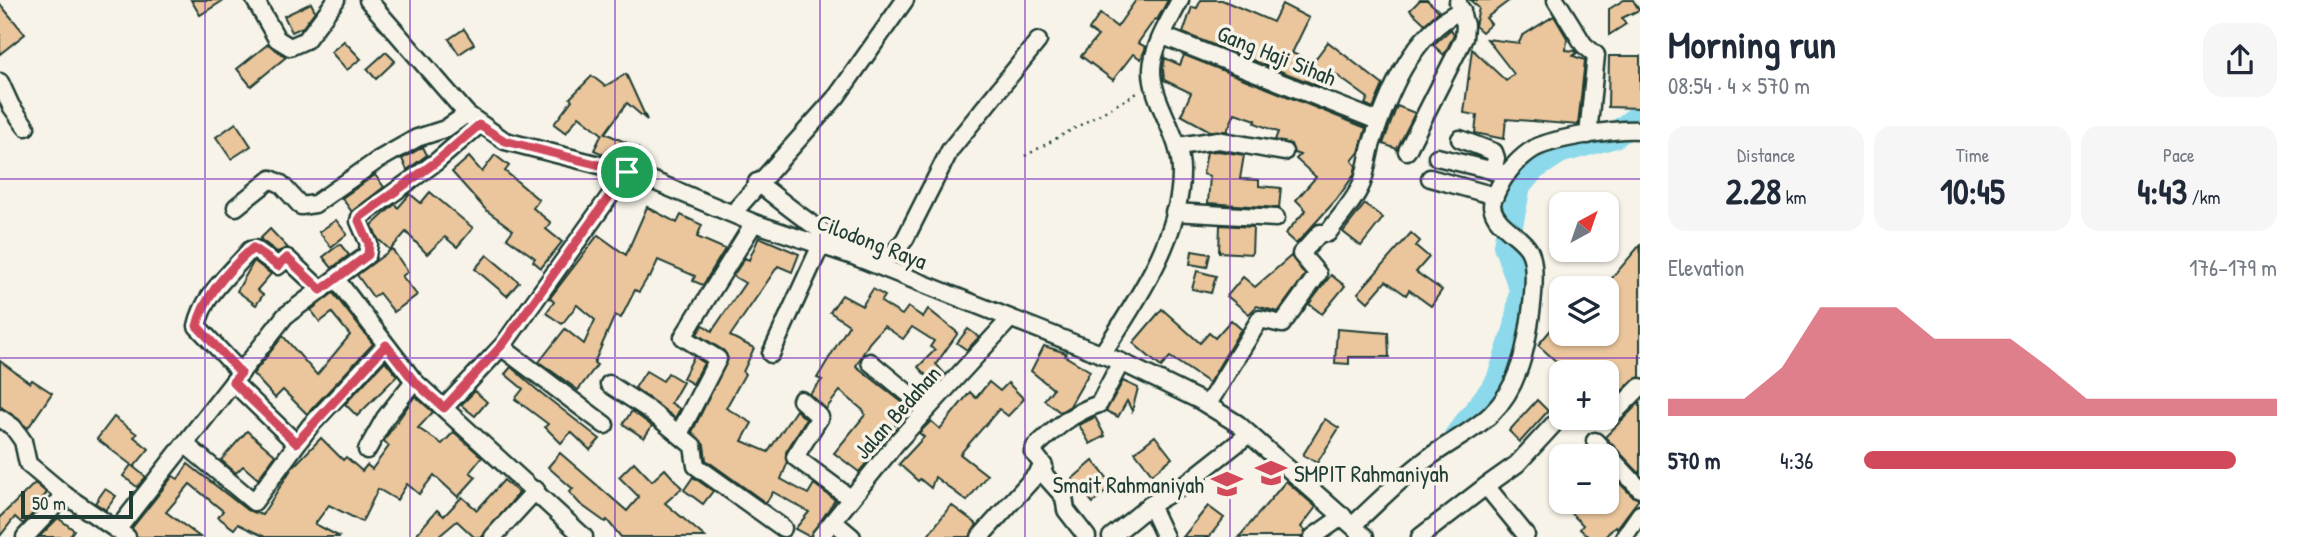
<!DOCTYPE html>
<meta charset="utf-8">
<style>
body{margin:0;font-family:"Patrick Hand",sans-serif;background:#f6f6f7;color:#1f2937;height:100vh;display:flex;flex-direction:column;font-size:26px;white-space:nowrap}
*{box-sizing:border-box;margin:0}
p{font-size:23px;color:#747a83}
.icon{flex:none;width:38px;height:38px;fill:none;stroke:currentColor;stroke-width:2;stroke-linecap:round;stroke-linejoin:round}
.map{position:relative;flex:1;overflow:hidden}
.side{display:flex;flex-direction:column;background:#fff;width:665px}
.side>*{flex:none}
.needle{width:46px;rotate:40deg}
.fabs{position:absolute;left:1549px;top:192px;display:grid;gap:14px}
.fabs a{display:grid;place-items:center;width:70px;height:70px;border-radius:14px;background:#fff;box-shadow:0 2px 5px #0004;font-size:35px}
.scale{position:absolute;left:21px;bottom:18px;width:112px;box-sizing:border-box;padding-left:7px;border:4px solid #1f3d34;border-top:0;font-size:19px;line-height:24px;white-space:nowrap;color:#1f3d34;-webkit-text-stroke:5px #f7f3e8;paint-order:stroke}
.pin{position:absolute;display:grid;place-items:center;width:60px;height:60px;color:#fff;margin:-30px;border:4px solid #fff;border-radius:50%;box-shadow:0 2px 7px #0007}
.round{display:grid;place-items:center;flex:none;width:74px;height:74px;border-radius:21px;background:#f6f6f7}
.headline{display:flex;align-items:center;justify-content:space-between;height:119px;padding:0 28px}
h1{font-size:38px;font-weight:700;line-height:52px}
.metrics{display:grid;grid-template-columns:repeat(3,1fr);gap:10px;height:119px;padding:7px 28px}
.metrics div{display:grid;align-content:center;border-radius:18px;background:#f6f6f7;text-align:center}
.metrics b{font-size:35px;font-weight:700}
.metrics small{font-size:19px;font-weight:400}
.metrics p{font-size:19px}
.chart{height:196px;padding:14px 28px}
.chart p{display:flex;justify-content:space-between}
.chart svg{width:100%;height:126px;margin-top:7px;fill:#d1495b;opacity:.7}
ul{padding:0 28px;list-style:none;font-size:23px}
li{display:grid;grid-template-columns:112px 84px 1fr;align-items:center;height:52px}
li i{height:18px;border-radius:9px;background:#d1495b}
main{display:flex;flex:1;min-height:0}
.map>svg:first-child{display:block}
</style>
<main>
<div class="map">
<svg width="1640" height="537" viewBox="0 0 1640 537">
<rect width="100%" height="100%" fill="#f7f3e8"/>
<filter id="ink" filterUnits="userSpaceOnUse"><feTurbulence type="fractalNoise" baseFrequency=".0143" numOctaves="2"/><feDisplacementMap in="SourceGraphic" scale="14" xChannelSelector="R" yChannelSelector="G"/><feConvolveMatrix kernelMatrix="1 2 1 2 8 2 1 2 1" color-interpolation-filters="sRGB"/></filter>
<g filter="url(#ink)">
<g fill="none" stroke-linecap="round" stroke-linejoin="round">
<!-- river -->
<polyline stroke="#8cd9ec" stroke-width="26" points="1457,436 1498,383 1517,327 1522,289 1506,245 1518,186 1533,168 1559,151 1615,135 1640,116"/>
</g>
<!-- building -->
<g fill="#ebc69c" stroke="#1f3d34" stroke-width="2">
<polygon points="191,0 224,0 200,15"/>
<polygon points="1136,0 1168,0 1157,20 1155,19 1138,43 1146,47 1141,59 1133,54 1113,80 1081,56 1098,36 1089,30 1100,14 1117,27"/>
<polygon points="1201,0 1222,0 1273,22 1282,4 1309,18 1292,53 1313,62 1328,42 1383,85 1373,108 1365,104 1368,98 1328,69 1321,87 1183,33 1192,7 1197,8"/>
<polygon points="1420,0 1427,0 1439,11 1425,24 1410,10"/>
<polygon points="1470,0 1510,0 1486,18 1491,24 1482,32 1475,26 1479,8"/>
<polygon points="1624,0 1633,0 1639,10 1622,18 1626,24 1609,35 1609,9"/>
<polygon points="311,3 315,11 303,27 292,32 284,16"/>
<polygon points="0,4 25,34 0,54"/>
<polygon points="1554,16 1567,38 1566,50 1575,51 1577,53 1573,56 1585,60 1578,125 1506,119 1504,139 1475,133 1477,115 1464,113 1472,49 1506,81 1514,74 1487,39 1519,43 1522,36"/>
<polygon points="464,29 474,44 459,54 449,39"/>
<polygon points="1451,29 1454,35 1444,55 1433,45"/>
<polygon points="344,41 361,59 347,70 331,52"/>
<polygon points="268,44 286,57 251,86 237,69"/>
<polygon points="386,52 395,61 376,79 367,69"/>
<polygon points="1184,55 1366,128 1359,152 1352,161 1356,166 1354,175 1336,200 1296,244 1285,234 1306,210 1296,200 1316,177 1296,159 1300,155 1294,153 1291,144 1275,140 1278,132 1255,123 1256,120 1235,113 1227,131 1210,131 1181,115 1191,93 1164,80 1163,69 1165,58 1180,65"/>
<polygon points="1609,56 1640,56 1640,108 1608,107"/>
<polygon points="626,74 647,120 627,103 605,133 638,148 633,159 608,150 605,155 594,150 602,134 579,116 566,133 554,124 572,100 570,98 592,76 605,86"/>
<polygon points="1397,106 1415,113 1397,149 1383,144"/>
<polygon points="236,123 251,146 231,159 216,137"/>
<polygon points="423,147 427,155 407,170 402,159"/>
<polygon points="1218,151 1244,155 1240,179 1259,180 1259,186 1281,188 1279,208 1208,203 1210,176 1203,174 1207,152"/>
<polygon points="495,155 509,166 505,171 539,200 533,208 551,223 546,229 562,242 541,268 533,261 535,258 507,238 513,230 486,210 452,172 469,157 482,172"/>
<polygon points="375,175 384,187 352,212 342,198"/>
<polygon points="430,192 473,228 457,247 445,237 427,254 406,232 390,250 378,239 372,225 395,204 398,208 410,194 421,203"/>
<polygon points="1365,204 1383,218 1361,246 1343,232"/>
<polygon points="647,207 677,223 681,215 702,225 697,237 725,249 703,285 693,281 695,276 658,260 650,278 648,277 639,292 635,290 621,318 615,315 594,363 597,365 578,390 539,362 565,329 584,344 595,320 577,305 562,324 546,313 554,302 550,298 598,235 626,255"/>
<polygon points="336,220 347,234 331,247 319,232"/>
<polygon points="1220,225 1253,227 1252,254 1219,252"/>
<polygon points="270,229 288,248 277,252 260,239"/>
<polygon points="1411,233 1420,241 1416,246 1429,257 1416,272 1442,290 1431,306 1409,290 1406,295 1386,281 1368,302 1358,293"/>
<polygon points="759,237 799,254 792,272 778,266 730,336 754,348 743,372 745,374 726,408 752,423 742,441 768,452 796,410 806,419 786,452 787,464 781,479 808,494 814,484 835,500 810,537 795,529 809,512 773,492 766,503 706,460 704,445 692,432 728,359 724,351 697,334 703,325 712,331 745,283 733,276 745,258 749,260"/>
<polygon points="340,244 349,255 332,268 323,257"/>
<polygon points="1640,245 1640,377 1633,380 1609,404 1606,373 1569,373 1538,345 1561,318 1561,334 1606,334 1606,285"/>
<polygon points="392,249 408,272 402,276 417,295 394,312 379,293 373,297 357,275"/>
<polygon points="1192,251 1210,254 1207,267 1190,264"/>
<polygon points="487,255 519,282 507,296 475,269"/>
<polygon points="1291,256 1305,275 1278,312 1257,306 1249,314 1227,296 1243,277 1255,287"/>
<polygon points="254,261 271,274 257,290 263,295 256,305 237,291"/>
<polygon points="1197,271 1216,276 1211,293 1192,289"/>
<polygon points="1331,275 1345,286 1322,314 1309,304"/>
<polygon points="873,289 885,296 881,302 902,315 908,307 923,317 928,309 958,333 936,364 945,374 935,385 918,367 935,350 930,347 934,341 912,327 903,339 884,326 869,343 856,366 912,410 902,421 900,419 867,458 869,460 859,472 834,453 865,415 864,411 840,391 826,409 810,394 822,380 817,378 849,325 830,312 842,295 862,306"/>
<polygon points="333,293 373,344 307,414 283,390 275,398 253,374 283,336 317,375 350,335 332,313 320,322 311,310"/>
<polygon points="1162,309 1200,343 1209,333 1215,338 1231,320 1241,329 1209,383 1170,357 1161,367 1133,343"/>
<polygon points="968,329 979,337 967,350 957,343"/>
<polygon points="1337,329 1388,333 1389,357 1349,357 1349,364 1335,363"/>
<polygon points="1044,346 1066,353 1065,356 1090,371 1070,406 1060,412 1044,400 1053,389 1031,371"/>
<polygon points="694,356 704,363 693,384 683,378"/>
<polygon points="0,361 30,383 32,380 52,393 28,428 0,406"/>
<polygon points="385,361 397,376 357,416 345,404"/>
<polygon points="511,367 536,389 600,439 590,450 571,432 561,443 545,427 548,424 515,399 523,389 505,374"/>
<polygon points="646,371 663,381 668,373 683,382 671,403 680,409 675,418 635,388"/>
<polygon points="1123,381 1138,388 1132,411 1127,401 1118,417 1106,411"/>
<polygon points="989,382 1000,391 1008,383 1024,399 1008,416 999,409 960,454 987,475 967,501 935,477 931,488 920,479 918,481 899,464 924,437 919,433 931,421 940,429 970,392 976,398"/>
<polygon points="475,391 487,402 475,416 461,405"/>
<polygon points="415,396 433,412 418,428 442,444 454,432 482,457 470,472 476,477 458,497 434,475 419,494 407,484 397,500 378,489 362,522 329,505 315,524 340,537 265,537 238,524 234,529 218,517 223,511 190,484 166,512 200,537 137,537 132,528 173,476 178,479 188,464 247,510 262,515 292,468 321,438 343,460 346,457 362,471 367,465 372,469 389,446 384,441 387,436"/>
<polygon points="1537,400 1548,411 1520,442 1509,431"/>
<polygon points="1640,402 1640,474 1605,437"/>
<polygon points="632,411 652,426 644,438 623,424"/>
<polygon points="114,417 137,434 134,437 149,449 134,467 97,439"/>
<polygon points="1095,417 1105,436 1090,444 1079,425"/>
<polygon points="1325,419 1339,428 1317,463 1303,455"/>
<polygon points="247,431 275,455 258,479 243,466 236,473 221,460"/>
<polygon points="1155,436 1172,458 1152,474 1135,452"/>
<polygon points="560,453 627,511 639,497 619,477 634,462 652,481 665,469 682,488 665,503 705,537 621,537 607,520 605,522 580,504 569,492 573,489 548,467"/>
<polygon points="1093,461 1113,485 1093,503 1072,479"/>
<polygon points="131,465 146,477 137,487 123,476"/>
<polygon points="1606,469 1632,496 1639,499 1617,528 1615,526 1605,537 1589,537 1580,529 1583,525 1560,502 1606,502"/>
<polygon points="693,477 713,491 703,504 684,490"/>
<polygon points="504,480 519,493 482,537 474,537 457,521 438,537 414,537 437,510 444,516 462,497 477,510"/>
<polygon points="1286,481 1316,507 1301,527 1305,531 1303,537 1239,537"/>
<polygon points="35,483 47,493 37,504 40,506 23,524 15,517 0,536 0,517"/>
<polygon points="105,489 116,496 106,510 95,503"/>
<polygon points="951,505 977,524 970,537 927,537"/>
<polygon points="1208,506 1224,518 1209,537 1183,537"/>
<polygon points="58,518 74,530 69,537 39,537"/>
</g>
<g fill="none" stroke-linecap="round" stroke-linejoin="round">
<defs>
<g id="minor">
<polyline points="255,0 277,39 290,47 306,40 336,0"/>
<polyline points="368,0 467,114 505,141 639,175 754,223 856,257 1121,362 1199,400 1238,424 1365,537"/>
<polyline points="1556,0 1584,45 1596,55 1588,135"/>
<polyline points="1163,36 1373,119"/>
<polyline points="0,82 11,106 26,127"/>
<polyline points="1460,139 1494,152 1496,158 1493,171"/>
<polyline points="1179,146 1218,140 1284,152"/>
<polyline points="1407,151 1464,38 1465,25 1458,2"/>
<polyline points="1437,157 1507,174"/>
<polyline points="1430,178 1495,196"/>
<path d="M757,182C787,205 855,266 893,254L905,239L950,150L1038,41"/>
<polyline points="236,207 271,179 281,184 301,206 315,204 378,160 417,138 445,129 467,114"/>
<polyline points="1174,212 1276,218"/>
<polyline points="733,213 837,96 905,0"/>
<polyline points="336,279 414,381 584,537"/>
<polyline points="771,354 821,245"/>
<path d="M1102,354C1136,302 1182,235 1181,171C1181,134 1151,102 1152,69C1153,46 1170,20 1180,0"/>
<polyline points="870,362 927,409"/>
<path d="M241,373L197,326C204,293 230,275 250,250L255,249L278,266L287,258L321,290"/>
<polyline points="233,382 296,443"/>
<polyline points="609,384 649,410 693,446 696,466 783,528"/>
<polyline points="801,400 820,417 795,457 850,498"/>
<path d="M1208,404L1260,319L1282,324L1318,274L1301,254L1320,233H1328C1339,217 1355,201 1362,183C1366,172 1368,158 1371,146C1387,97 1411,33 1462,10"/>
<polyline points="444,408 504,344"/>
<polyline points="1616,411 1640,387"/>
<polyline points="0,418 13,427 23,441 28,464 65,495 127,537"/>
<polyline points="605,425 508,352 504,344 627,172"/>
<polyline points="679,434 718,359 683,337 754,223"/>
<polyline points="1595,441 1640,489"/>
<polyline points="186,445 254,502 310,426 386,345"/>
<polyline points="367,450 385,418 414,381"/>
<polyline points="1040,470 1064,497 1066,510 1087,537"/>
<polyline points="1486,486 1517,464 1553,425"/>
<polyline points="833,521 852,537"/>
<path d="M1353,525C1376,504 1399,480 1424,461C1463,431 1499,424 1518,371C1527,348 1541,271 1529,250C1520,234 1495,226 1492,206C1492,200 1496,193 1499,187C1506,172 1521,156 1535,148C1555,138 1618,128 1640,130"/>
<polyline points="117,530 285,316 367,255 369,244 359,221 360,217 436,162 479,125"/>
<polyline points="25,537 65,495"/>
<polyline points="493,537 536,490"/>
<polyline points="820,537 897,442 1010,319"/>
<path d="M980,537L1044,466L1033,452L1035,447C1056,428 1072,413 1099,404L1121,362"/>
<polyline points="1111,537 1150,505"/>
<polyline points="1165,537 1150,505 1183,486 1249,434"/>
<polyline points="1313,537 1343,516"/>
<polyline points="1420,537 1486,486 1526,535"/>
<polyline points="1624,537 1640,514"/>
</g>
</defs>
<!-- minor casing -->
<use href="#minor" stroke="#1f3d34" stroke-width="21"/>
<!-- path -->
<polyline stroke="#1f3d34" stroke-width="2.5" stroke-dasharray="2 5" stroke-linecap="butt" points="1025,156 1141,91"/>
<!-- minor -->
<use href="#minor" stroke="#f7f3e8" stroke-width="16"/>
</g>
</g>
<g fill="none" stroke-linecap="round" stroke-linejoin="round" filter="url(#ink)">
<defs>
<path id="route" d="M479,125L505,141L627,172L503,344L444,408L414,381L386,345L296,443L233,382L241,373L197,326C204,296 230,268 253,248L278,266L287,258L321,290L368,255L369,244L359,221L360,217L436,162Z"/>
</defs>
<!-- route casing -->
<use href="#route" stroke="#fff" stroke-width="14"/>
<!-- route -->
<use href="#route" stroke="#d1495b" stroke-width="9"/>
</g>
<!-- grid -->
<path fill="none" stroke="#7b2cbf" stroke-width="2" stroke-opacity="0.55" d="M205,0V537M410,0V537M615,0V537M820,0V537M1025,0V537M1230,0V537M1435,0V537M0,179H1640M0,358H1640"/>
<!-- icons -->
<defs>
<symbol id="school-bare" viewBox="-9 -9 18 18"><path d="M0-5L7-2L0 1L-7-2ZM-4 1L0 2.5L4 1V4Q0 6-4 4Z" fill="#d1495b" stroke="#f7f3e8" stroke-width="2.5" paint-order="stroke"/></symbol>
</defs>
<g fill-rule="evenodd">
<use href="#school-bare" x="1249" y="451" width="44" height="44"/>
<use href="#school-bare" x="1205" y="462" width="44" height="44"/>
</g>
<g text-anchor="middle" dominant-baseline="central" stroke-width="7" stroke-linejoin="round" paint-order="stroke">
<!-- street labels -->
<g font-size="23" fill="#1f3d34" stroke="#f7f3e8">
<text transform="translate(1277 55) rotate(22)">Gang Haji Sihah</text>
<text transform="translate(872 241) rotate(21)">Cilodong Raya</text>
<text transform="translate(897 412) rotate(-48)">Jalan Bedahan</text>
</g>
<!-- poi labels -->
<g font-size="23" fill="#1f3d34" stroke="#f7f3e8" text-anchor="start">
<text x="1294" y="473">SMPIT Rahmaniyah</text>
<text x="1204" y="484" text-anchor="end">Smait Rahmaniyah</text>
</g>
</g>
</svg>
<div class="fabs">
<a><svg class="needle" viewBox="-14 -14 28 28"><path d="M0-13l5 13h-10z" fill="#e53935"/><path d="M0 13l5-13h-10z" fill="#747a83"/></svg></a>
<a><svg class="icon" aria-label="layers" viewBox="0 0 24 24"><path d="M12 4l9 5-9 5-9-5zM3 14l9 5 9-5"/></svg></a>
<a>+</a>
<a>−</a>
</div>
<div class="scale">50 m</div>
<div class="pin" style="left:627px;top:172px;background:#1e9e55"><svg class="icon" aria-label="arrive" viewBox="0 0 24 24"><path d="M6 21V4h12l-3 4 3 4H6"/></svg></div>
</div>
<section class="side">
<div class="headline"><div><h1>Morning run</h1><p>08:54 · 4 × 570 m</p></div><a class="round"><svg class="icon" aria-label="share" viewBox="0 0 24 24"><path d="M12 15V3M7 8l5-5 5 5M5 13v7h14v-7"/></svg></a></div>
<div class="metrics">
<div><p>Distance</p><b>2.28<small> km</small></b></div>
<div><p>Time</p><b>10:45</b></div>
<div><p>Pace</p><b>4:43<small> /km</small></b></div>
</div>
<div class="chart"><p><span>Elevation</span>176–179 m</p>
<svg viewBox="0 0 160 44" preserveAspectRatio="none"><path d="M0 44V38L10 38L20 38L30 27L40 6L50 6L60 6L70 17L80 17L90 17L100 27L110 38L120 38L130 38L140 38L150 38L160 38V44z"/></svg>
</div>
<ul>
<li><b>570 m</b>4:36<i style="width:90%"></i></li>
</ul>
</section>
</main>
